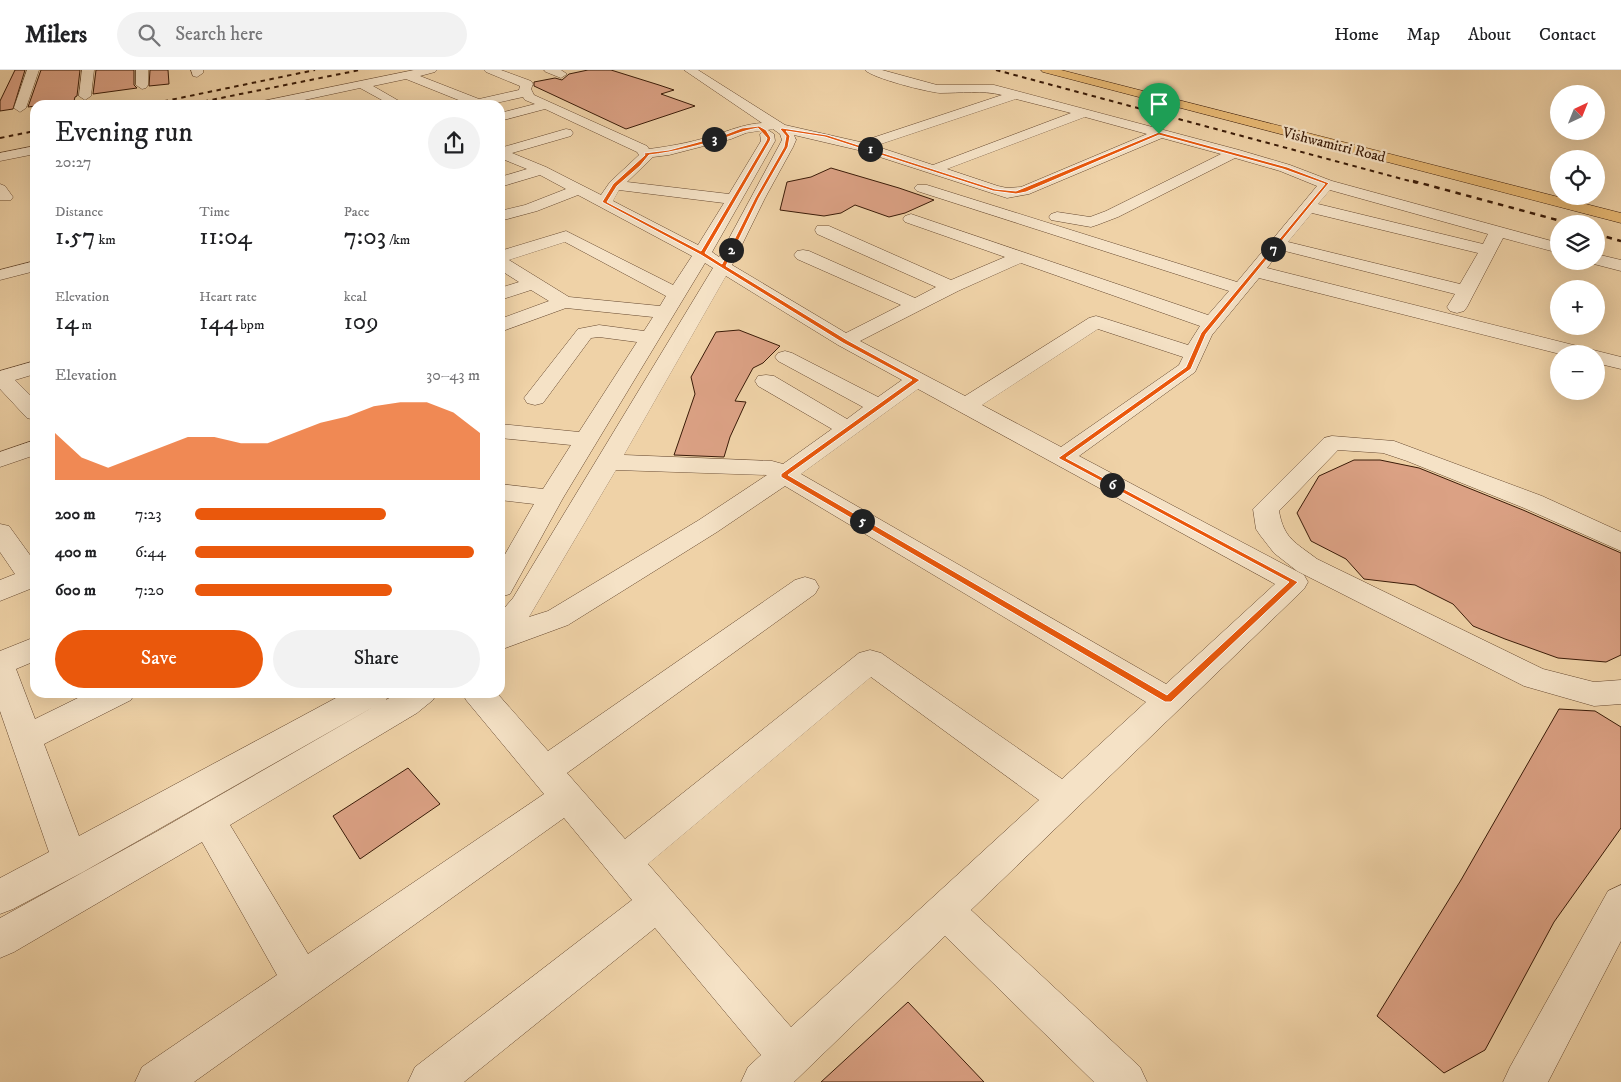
<!DOCTYPE html>
<meta charset="utf-8">
<style>
body{margin:0;font-family:"IM FELL DW Pica",serif;background:#f2f2f2;color:#202124;height:100vh;display:flex;flex-direction:column;font-size:19px;white-space:nowrap}
*{box-sizing:border-box;margin:0}
p{font-size:16px;color:#757577}
.icon{flex:none;width:28px;height:28px;fill:none;stroke:currentColor;stroke-width:2;stroke-linecap:round;stroke-linejoin:round}
.map{position:relative;flex:1;overflow:hidden}
.panel{position:absolute;left:30px;top:30px;width:475px;height:598px;display:flex;flex-direction:column;background:#fff;border-radius:15px;box-shadow:0 5px 20px #0002}
.panel>*{flex:none}
.needle{width:32px;rotate:43deg}
.fabs{position:absolute;left:1550px;top:15px;display:grid;gap:10px}
.fabs a{display:grid;place-items:center;width:55px;height:55px;border-radius:50%;background:#fff;box-shadow:0 5px 20px #0002;font-size:25px}
.pin{position:absolute;display:grid;place-items:center;width:42px;height:42px;color:#fff;margin:-51px -21px;border-radius:50% 50% 50% 0;rotate:-45deg;box-shadow:0 0 5px #0007}
.pin .icon{rotate:45deg}
.km{position:absolute;width:25px;height:25px;margin:-12px;border-radius:50%;background:#222;color:#fff;font-size:14px;line-height:25px;text-align:center}
.round{display:grid;place-items:center;flex:none;width:52px;height:52px;border-radius:26px;background:#f2f2f2}
.overview{display:flex;align-items:center;justify-content:space-between;height:85px;padding:0 25px}
h1{font-size:28px;font-weight:600;line-height:38px}
.metrics{display:grid;grid-template-columns:repeat(3,1fr);gap:8px;height:85px;padding:5px 25px}
.metrics div{display:grid;align-content:center}
.metrics b{font-size:25px;font-weight:600}
.metrics small{font-size:14px;font-weight:400}
.metrics p{font-size:14px}
.chart{height:140px;padding:10px 25px}
.chart p{display:flex;justify-content:space-between}
.chart svg{width:100%;height:90px;margin-top:5px;fill:#ea580c;opacity:.7}
.button{display:flex;gap:10px;margin-top:auto;padding:10px 25px}
.button a{flex:1;height:58px;border-radius:30px;background:#ea580c;color:#fff;font-size:20px;font-weight:600;line-height:58px;text-align:center}
.button a+a{background:#f2f2f2;color:#202124}
ul{padding:0 25px;list-style:none;font-size:16px}
li{display:grid;grid-template-columns:80px 60px 1fr;align-items:center;height:38px}
li i{height:12px;border-radius:6px;background:#ea580c}
header{display:flex;align-items:center;gap:30px;box-sizing:border-box;height:70px;padding:0 25px;background:#fff;border-bottom:1px solid #e0e0e0}
header strong{font-size:24px}
nav{display:flex;gap:28px;margin-inline-start:auto;font-size:18px}
.search{width:350px;height:45px;background:#f2f2f2;display:flex;align-items:center;gap:12px;box-sizing:border-box;padding:0 18px;border-radius:28px;color:#757577;font-size:19px}
.map>svg:first-child{display:block}
</style>
<header>
<strong>Milers</strong>
<div class="search"><svg class="icon" aria-label="search" viewBox="0 0 24 24"><circle cx="10" cy="10" r="6"/><path d="M15 15l6 6"/></svg>Search here</div>
<nav><a>Home</a><a>Map</a><a>About</a><a>Contact</a></nav>
</header>
<div class="map">
<svg width="1621" height="1012" viewBox="0 0 1621 1012">
<rect width="100%" height="100%" fill="#efd2a7"/>
<filter id="stains"><feTurbulence type="fractalNoise" baseFrequency=".004" numOctaves="4"/><feColorMatrix values="0 0 0 0 .2 0 0 0 0 .09 0 0 0 0 .02 0 0 0 .5 -.17"/></filter>
<radialGradient id="worn" r=".72"><stop offset=".6" stop-color="#630" stop-opacity="0"/><stop offset="1" stop-color="#630" stop-opacity=".3"/></radialGradient>
<!-- building -->
<g fill="#dba184" stroke="#391a07">
<polygon points="15,0 25,0 13,39 0,41 0,31"/>
<polygon points="41,0 80,0 77,26 75,27 74,31 28,37"/>
<polygon points="96,0 134,0 134,15 137,18 93,24"/>
<polygon points="150,0 168,0 169,14 149,16"/>
<polygon points="588,0 611,0 659,15 674,20 661,24 695,36 626,59 534,16 534,12 555,8 562,10 569,4"/>
<polygon points="831,98 899,118 934,130 905,143 889,147 855,135 841,143 824,146 780,140 787,112 811,107"/>
<polygon points="739,260 780,276 763,293 753,298 735,331 746,332 730,367 724,387 674,385 695,324 691,307 716,262"/>
<polygon points="1354,390 1380,390 1419,398 1523,440 1621,483 1621,585 1606,592 1558,588 1505,569 1473,556 1453,534 1415,515 1364,509 1346,489 1311,471 1297,443 1319,406"/>
<polygon points="1559,639 1595,641 1621,657 1621,758 1554,852 1485,980 1444,1003 1377,946 1461,810"/>
<polygon points="408,698 440,734 360,789 333,746"/>
<polygon points="908,932 984,1012 821,1012"/>
</g>
<g fill="none" stroke-linecap="round" stroke-linejoin="round">
<defs>
<g id="minor">
<polygon points="27,0 39,0 26,38 20,42 14,38"/>
<polygon points="82,0 94,0 91,26 85,30 79,26"/>
<polygon points="136,0 148,0 148,15 146,18 142,19 136,15"/>
<polygon points="191,0 203,0 203,3 197,7 193,6"/>
<path d="M414,0H437L435,2L420,6L479,29L519,20L520,16L486,2L484,0H501L531,11L533,14L531,19L534,25L647,76L649,79C673,76 698,71 721,63C736,58 747,54 762,53L684,0H698L785,55L860,72L1002,25C982,20 961,23 940,23C927,22 872,8 865,0H882L937,15H994L1239,80L1290,95L1332,111L1559,173V183L1503,168L1467,237L1464,241L1457,243L1450,241L1447,237L1455,224L1281,180L1267,198L1621,287V299L1596,293V284H1560L1259,208L1212,265L1195,302L1079,386L1304,505L1308,512L1304,519L971,840L1140,997L1147,1012H1094L945,866L794,1012H741L748,997L761,985L655,858L464,1012H408L415,997L632,830L564,748L194,1012H135L142,997L277,905L202,772L14,882L0,888V848L156,762L375,636L83,802L13,839L0,844V808L49,782L0,641V581L35,567V591L16,599L35,649L90,622H135L131,630L44,674L79,766L347,622H390L386,630L399,622H437L433,630L417,643L230,755L308,884L544,724L466,630L462,622H496L548,681L795,510L805,507L815,510L819,517L815,524L567,703L625,769L859,583L870,580L881,583L1062,709L1146,632L785,416L717,462L568,555L500,580V543L513,528L713,198L705,193L563,428L510,524L500,527V493L534,434L500,430V414L543,419L571,375L500,368V354L579,362L637,272L599,267L591,268L543,333L535,335L527,333L524,328L578,259L599,255L644,261L653,247L566,238L500,262V249L549,231L531,220L500,230V218L519,212L500,200V181L566,161L673,215L692,186L578,125L537,141L500,151V141L525,135L566,119L540,105L500,117V107L527,99L500,88V78L566,59L571,60L573,63L571,66L512,83L546,97L601,125L610,112L639,85L637,82L545,39L500,51V43L535,34L525,30L523,27L487,35H471L406,9L373,16L406,35H391L360,18L281,35H257L263,31ZM1016,29L1071,43L933,95L875,76ZM1085,47L1147,64L1021,117L1007,118L998,116L947,99ZM773,59L780,64L782,70L719,187L712,182L775,71L774,64L768,60ZM765,60L760,64L761,71L729,124L627,112L653,87L669,85L731,69L746,63ZM794,65L858,80L1007,128L1029,124L1162,68L1221,84L1106,141L1090,147L1057,142L1051,144L1049,147L1051,150L1091,157L1097,155L1118,147L1235,88L1280,101L1317,116L1237,212L927,115H917L914,118L917,121L1229,221L1208,245L911,144L905,146L903,149L905,152L1005,187L951,210L829,156H817L815,160L817,164L936,217L915,228L809,181L803,180L797,181L794,185L797,189L901,235L846,263L732,195L765,128L793,77L796,70ZM619,120L724,133L698,175L613,131ZM1330,120L1488,164L1483,174L1318,134ZM1312,143L1478,183L1460,214L1288,172ZM565,172L666,226L660,236L569,227L509,190ZM1021,193L1200,256L1188,275L1103,248L1096,246L1089,248L965,326L860,271L958,221ZM726,206L838,275L902,310L878,327L792,283L785,281L778,283L775,287L778,291L863,337L847,349L774,306L766,305L758,306L755,311L758,316L832,359L783,394L772,391L624,385ZM1098,259L1183,287L1179,295L1061,377L982,335ZM918,319L1275,514L1166,614L801,404ZM616,400L767,405L699,450L548,541L529,547ZM871,607L1039,730L791,957L648,794Z"/>
<polygon points="544,0 561,0 567,4 561,8 546,2"/>
<polygon points="35,76 35,84 0,91 0,83"/>
<polygon points="0,114 5,116 13,127 11,130 0,130"/>
<polygon points="1596,184 1621,190 1621,201 1590,193 1589,191 1596,191"/>
<polygon points="35,191 35,201 0,210 0,200"/>
<polygon points="35,291 35,304 15,310 35,330 35,350 27,348 0,319 0,301"/>
<path d="M1332,366L1394,371L1542,426L1621,462V481L1524,438L1407,391L1383,383L1338,380L1279,441C1284,469 1295,472 1317,489L1543,599L1594,612L1621,610V634L1594,636L1524,616L1297,501L1274,483L1260,465L1256,459L1253,439L1324,368Z"/>
<polygon points="35,370 35,385 0,397 0,382"/>
<polygon points="0,454 9,456 35,492 35,517 0,531 0,510 15,504 0,482"/>
<polygon points="1621,815 1621,871 1548,1012 1503,1012 1510,997 1608,821"/>
</g>
<polygon id="major" points="1041,0 1061,0 1621,143 1621,153 1043,2"/>
</defs>
<!-- minor casing -->
<use href="#minor" stroke="#66482f" stroke-width="1"/>
<!-- major casing -->
<use href="#major" stroke="#391a07" stroke-width="1"/>
<!-- minor -->
<use href="#minor" fill="#f5e2c6" fill-rule="evenodd"/>
<!-- major -->
<use href="#major" fill="#e8b974" fill-rule="evenodd"/>
<!-- rail-far1 -->
<g stroke="#391a07" stroke-width="2" stroke-dasharray="4.5 4.5" stroke-linecap="butt">
<polyline points="996,0 1417,113"/>
<polyline points="146,35 315,0"/>
<polyline points="186,35 360,0"/>
<polyline points="0,68 35,61"/>
</g>
<!-- rail -->
<g stroke="#391a07" stroke-width="2.5" stroke-dasharray="5.5 5.5" stroke-linecap="butt">
<polyline points="1413,111 1572,154"/>
<polyline points="1596,164 1621,171"/>
</g>
</g>
<!-- route -->
<path fill="#ea580c" stroke="#fff" fill-rule="evenodd" d="M759,56L766,60L771,68L770,71L705,183L722,194L755,128L784,77L786,66L780,59L782,58L827,65L995,119L1016,121L1159,62L1287,97L1329,113L1206,264L1191,299L1066,388L1298,512L1171,632H1165L781,407V404L912,310L843,273L701,185L602,132L613,114L645,85L644,83L669,80L724,65L742,58ZM758,58L767,68L766,71L701,181L607,132L617,116L640,96L649,85C675,82 700,75 725,68C736,64 746,60 758,58ZM786,61L825,67L993,121L1016,124L1026,122L1159,65L1283,99L1325,114L1201,263L1186,297L1058,388L1289,512L1167,625L788,405L920,310L847,270L726,196L759,128L788,77L790,66Z"/>
<g text-anchor="middle" dominant-baseline="central" stroke-width="4.5" stroke-linejoin="round" paint-order="stroke">
<!-- far-street labels -->
<g font-size="15" fill="#391a07" stroke="#f5e2c6">
<text transform="translate(1334 75) rotate(14)">Vishwamitri Road</text>
</g>
</g>
<rect width="100%" height="100%" filter="url(#stains)"/>
<rect width="100%" height="100%" fill="url(#worn)"/>
</svg>
<div class="fabs">
<a><svg class="needle" viewBox="-14 -14 28 28"><path d="M0-13l5 13h-10z" fill="#e53935"/><path d="M0 13l5-13h-10z" fill="#757577"/></svg></a>
<a><svg class="icon" aria-label="locate" viewBox="0 0 24 24"><circle cx="12" cy="12" r="6"/><path d="M12 2v4M12 18v4M2 12h4M18 12h4"/></svg></a>
<a><svg class="icon" aria-label="layers" viewBox="0 0 24 24"><path d="M12 4l9 5-9 5-9-5zM3 14l9 5 9-5"/></svg></a>
<a>+</a>
<a>−</a>
</div>
<div class="pin" style="left:1159px;top:64px;background:#1e9e55"><svg class="icon" aria-label="arrive" viewBox="0 0 24 24"><path d="M6 21V4h12l-3 4 3 4H6"/></svg></div>
<b class="km" style="left:870px;top:79px">1</b>
<b class="km" style="left:731px;top:180px">2</b>
<b class="km" style="left:714px;top:69px">3</b>
<b class="km" style="left:862px;top:451px">5</b>
<b class="km" style="left:1112px;top:415px">6</b>
<b class="km" style="left:1273px;top:179px">7</b>
<section class="panel">
<div class="overview"><div><h1>Evening run</h1><p>20:27</p></div><a class="round"><svg class="icon" aria-label="share" viewBox="0 0 24 24"><path d="M12 15V3M7 8l5-5 5 5M5 13v7h14v-7"/></svg></a></div>
<div class="metrics">
<div><p>Distance</p><b>1.57<small> km</small></b></div>
<div><p>Time</p><b>11:04</b></div>
<div><p>Pace</p><b>7:03<small> /km</small></b></div>
</div>
<div class="metrics">
<div><p>Elevation</p><b>14<small> m</small></b></div>
<div><p>Heart rate</p><b>144<small> bpm</small></b></div>
<div><p>kcal</p><b>109</b></div>
</div>
<div class="chart"><p><span>Elevation</span>30–43 m</p>
<svg viewBox="0 0 160 44" preserveAspectRatio="none"><path d="M0 44V21L10 33L20 38L30 33L40 28L50 23L60 23L70 26L80 26L90 21L100 16L110 13L120 8L130 6L140 6L150 11L160 21V44z"/></svg>
</div>
<ul>
<li><b>200 m</b>7:23<i style="width:67%"></i></li>
<li><b>400 m</b>6:44<i style="width:98%"></i></li>
<li><b>600 m</b>7:20<i style="width:69%"></i></li>
</ul>
<div class="button"><a>Save</a><a>Share</a></div>
</section>
</div>
